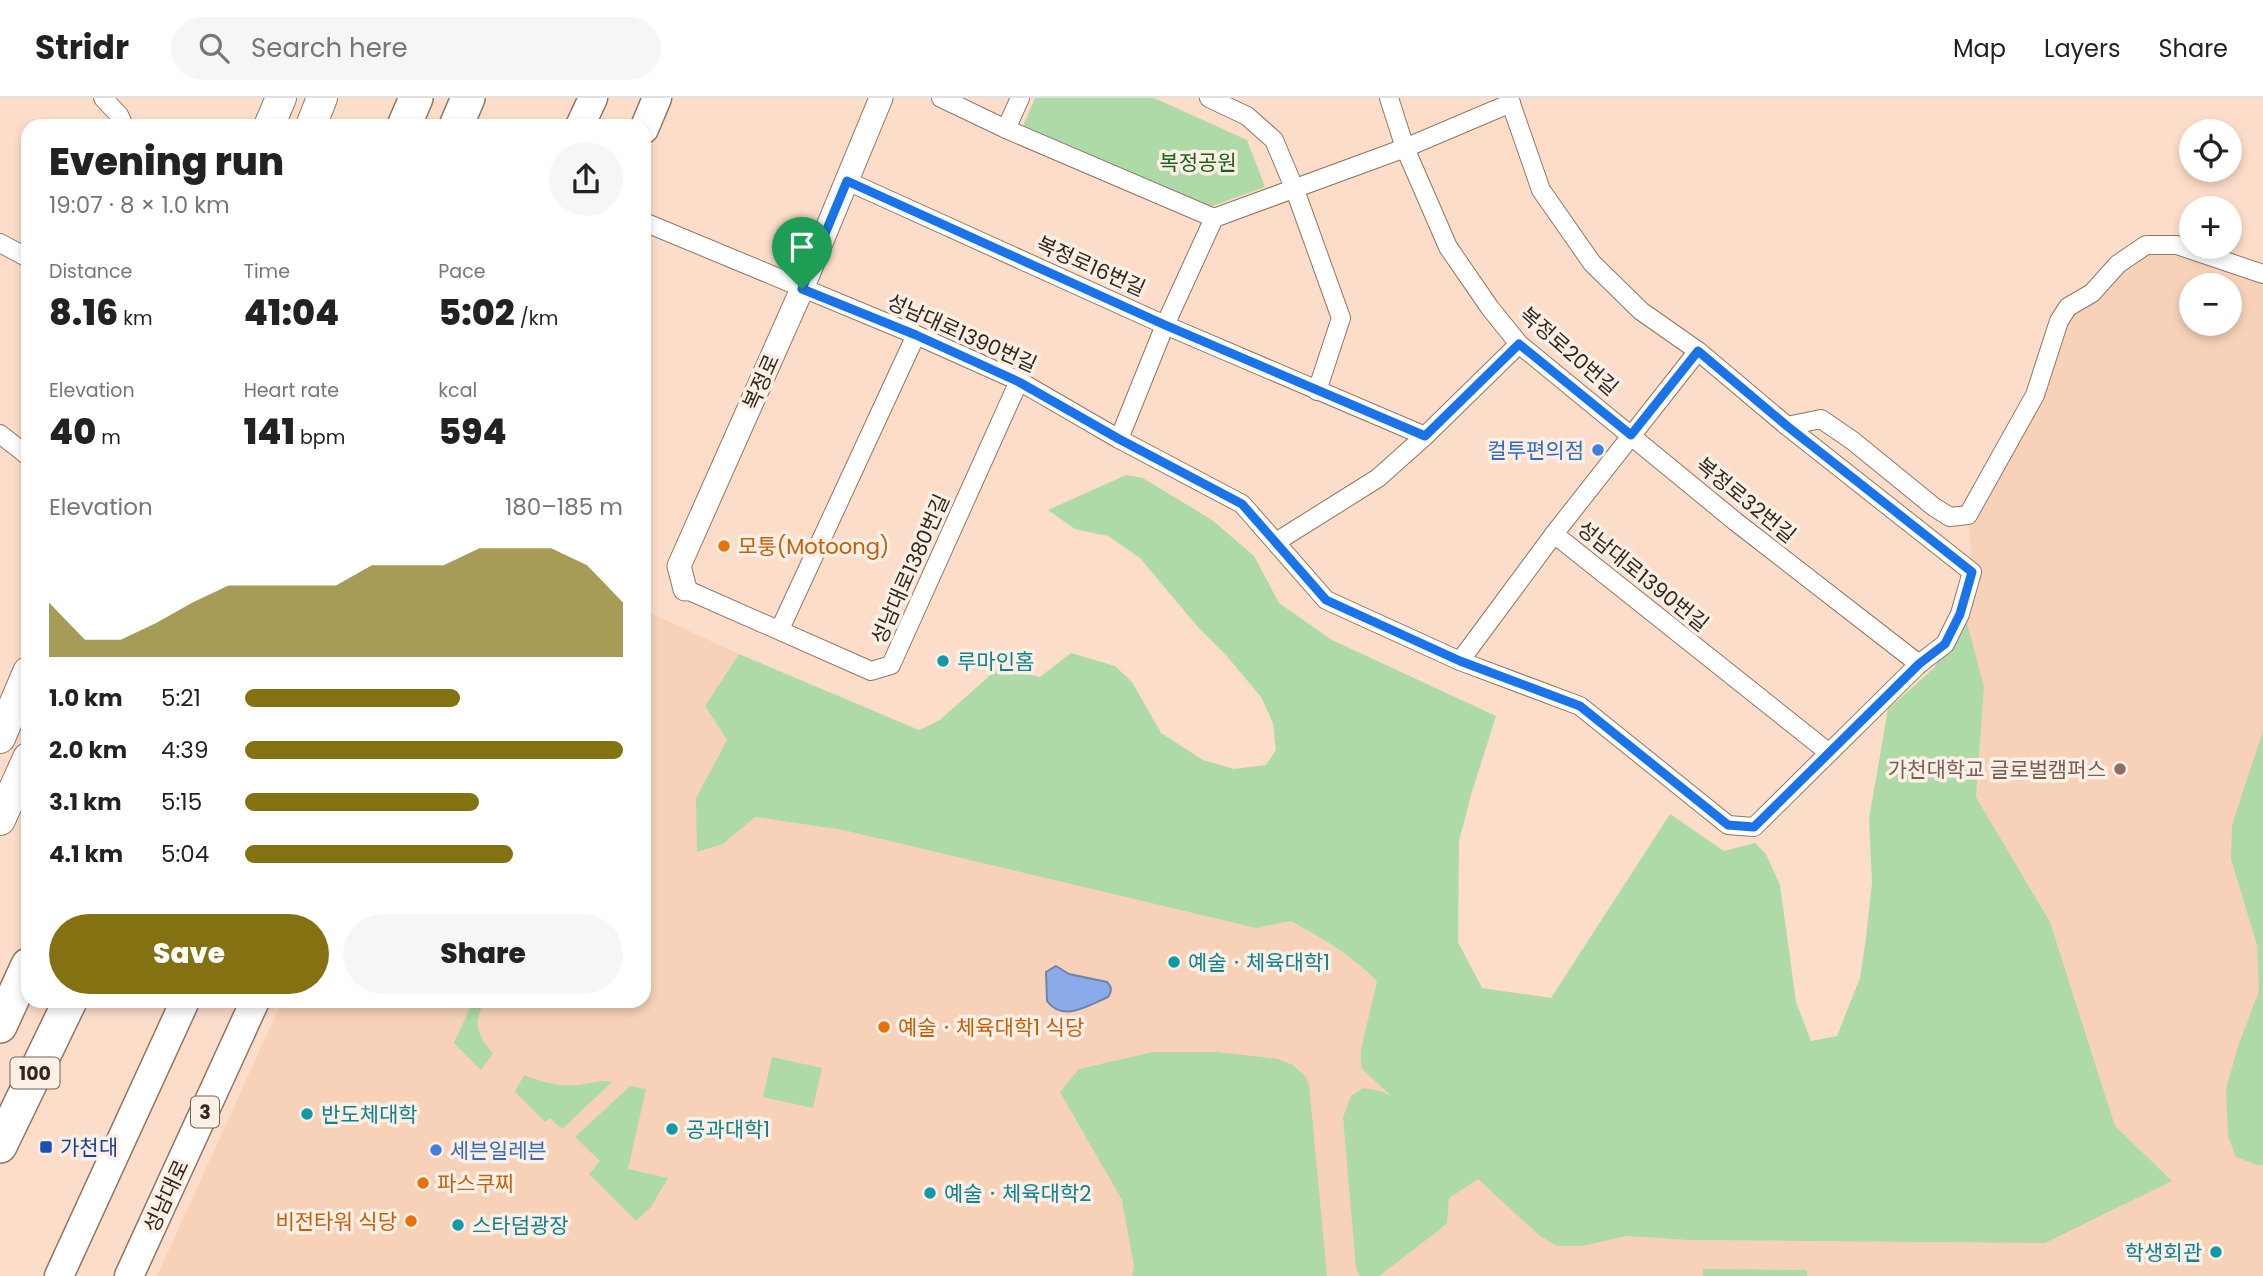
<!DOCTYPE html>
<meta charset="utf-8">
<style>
body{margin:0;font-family:Poppins,"Noto Sans KR",sans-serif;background:#f6f6f6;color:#222;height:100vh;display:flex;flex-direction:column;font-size:26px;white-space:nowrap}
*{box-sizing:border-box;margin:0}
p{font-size:23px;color:#767676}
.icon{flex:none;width:38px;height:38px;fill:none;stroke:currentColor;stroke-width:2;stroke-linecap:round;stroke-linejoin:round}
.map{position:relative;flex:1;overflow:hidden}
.panel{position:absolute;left:21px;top:21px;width:630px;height:889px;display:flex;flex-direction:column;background:#fff;border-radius:21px;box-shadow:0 4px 10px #0003}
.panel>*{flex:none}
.tools{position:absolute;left:2179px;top:21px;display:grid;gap:14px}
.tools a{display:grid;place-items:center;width:63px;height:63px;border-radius:50%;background:#fff;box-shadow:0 4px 10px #0003;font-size:35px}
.pin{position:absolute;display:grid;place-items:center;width:60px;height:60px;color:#fff;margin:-72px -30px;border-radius:50% 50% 50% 0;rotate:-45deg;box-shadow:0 0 7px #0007}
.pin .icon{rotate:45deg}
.round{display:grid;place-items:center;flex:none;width:74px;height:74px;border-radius:37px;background:#f6f6f6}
.overview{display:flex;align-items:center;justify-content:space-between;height:119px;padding:0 28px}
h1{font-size:38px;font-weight:800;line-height:52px}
.figures{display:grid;grid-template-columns:repeat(3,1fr);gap:10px;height:119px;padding:7px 28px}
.figures div{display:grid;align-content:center}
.figures b{font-size:35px;font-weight:800}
.figures small{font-size:19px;font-weight:400}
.figures p{font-size:19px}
.chart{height:196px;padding:14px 28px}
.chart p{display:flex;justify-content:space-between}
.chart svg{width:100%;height:126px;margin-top:7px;fill:#837112;opacity:.7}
.primary-button{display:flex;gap:14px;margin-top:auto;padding:14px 28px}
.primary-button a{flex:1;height:80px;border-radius:42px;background:#837112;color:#fff;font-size:28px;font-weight:800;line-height:80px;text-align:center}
.primary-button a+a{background:#f6f6f6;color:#222}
ul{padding:0 28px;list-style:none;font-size:23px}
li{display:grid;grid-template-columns:112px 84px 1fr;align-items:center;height:52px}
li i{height:18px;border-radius:9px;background:#837112}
header{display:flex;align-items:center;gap:42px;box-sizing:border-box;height:98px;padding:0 35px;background:#fff;border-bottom:2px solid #e0e0e0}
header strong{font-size:33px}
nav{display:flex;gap:38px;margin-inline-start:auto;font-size:24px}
.search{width:490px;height:63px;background:#f6f6f6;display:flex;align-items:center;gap:18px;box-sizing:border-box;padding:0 24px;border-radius:38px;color:#767676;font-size:26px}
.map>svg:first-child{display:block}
</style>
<header>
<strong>Stridr</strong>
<div class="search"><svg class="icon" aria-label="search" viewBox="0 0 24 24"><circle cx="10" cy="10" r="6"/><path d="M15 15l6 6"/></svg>Search here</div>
<nav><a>Map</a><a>Layers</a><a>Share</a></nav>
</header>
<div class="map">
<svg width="2263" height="1178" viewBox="0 0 2263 1178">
<rect width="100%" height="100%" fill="#fcddc9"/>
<!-- built -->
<path fill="#f7d2b9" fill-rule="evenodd" d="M2146,147L2263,176V1178H157L282,903H644V512L739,556L705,608L727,642L696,700L723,746L755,719L843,732L1256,830L1291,823L1361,866L1377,883L1361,951V970L1540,1138L1557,1148H1582L1627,1138L1687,1142L2045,1145L2171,1083L2115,1028L2050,824L1976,699L1984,589L1963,524L1973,486L1968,417L2035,297L2059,223ZM2191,187H2230V226H2191Z"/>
<!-- green -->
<g fill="#addaa7">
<polygon points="1035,0 1154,0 1247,42 1265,89 1204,111 1023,28"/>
<path d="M1126,377L1143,380L1212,422L1254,458L1279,505L1332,542L1496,618L1471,697L1459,743L1458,844L1482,890L1551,900L1670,716L1724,753L1755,745L1766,756L1780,787L1796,904L1811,943L1837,938L1860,880L1866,840L1872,785L1869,721L1888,611L1934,570L1965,517L1984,589L1976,699L2050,824L2115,1028L2172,1083L2045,1145L1687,1142L1627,1138L1582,1148H1557L1540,1138L1478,1081L1449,1100L1447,1125L1439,1132L1379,1178H1360L1356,1170L1343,1019L1351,998L1363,990L1380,993L1391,998L1361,970V951L1377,883C1352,857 1322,841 1291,823L1256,830L843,732L755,719L723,746L697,754L696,700L727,642L705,608L739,556L919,632L940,622L1015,555L1019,574L1040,579L1071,555L1115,568L1132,584L1161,635L1203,662L1234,671L1266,667L1276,652L1273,625L1261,599L1225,556L1197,528L1140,460L1108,438L1075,431L1048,412Z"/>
<polygon points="2263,633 2263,1067 2257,1067 2236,1059 2228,1038 2226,991 2238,948 2259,893 2257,847 2231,761 2232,727"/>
<path d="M473,903H486C471,924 478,938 493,955L481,972L454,945Z"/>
<polygon points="1153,954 1217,954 1278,961 1293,967 1304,977 1309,986 1327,1178 1132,1178 1134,1168 1122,1102 1060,994 1079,971"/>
<polygon points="772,959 822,970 813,1010 763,999"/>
<path d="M524,977C541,984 561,989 579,987C592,986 599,981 612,984L562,1031L550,1020L545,1024L515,994Z"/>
<polygon points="630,988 646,991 628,1071 668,1080 651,1109 636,1123 589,1076 600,1063 575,1039"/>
<polygon points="1703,1171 1807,1172 1807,1178 1703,1178"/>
</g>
<!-- water -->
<path fill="#8aaaea" stroke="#7083ad" stroke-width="2" d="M1056,868L1069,876L1107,884C1112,889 1112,893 1108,899C1089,907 1063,925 1047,903L1046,874Z"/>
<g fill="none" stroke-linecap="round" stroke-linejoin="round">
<defs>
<g id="minor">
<polyline points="103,0 119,17 124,28"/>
<polyline points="941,0 1006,31 1214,120 1405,50 1511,5"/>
<polyline points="1209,0 1247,18 1274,42 1295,92 1341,220 1317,293"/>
<polyline points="1389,0 1405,50 1448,149 1490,210 1519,246 1736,424 1919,566"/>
<polyline points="1006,31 1020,0"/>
<polyline points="847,83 1165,227 1425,338"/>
<polyline points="644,124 916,237 1019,283 1119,341 1242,406 1326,502 1460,563 1580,608 1728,727 1754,729 1919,566 1945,546 1960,516 1972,474 1787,328 1698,253 1641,213 1592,165 1541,92 1509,0"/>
<polyline points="0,145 28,160"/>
<polyline points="1787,328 1821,321 1853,343 1934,409 1950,419 1968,417 2035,297 2059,223 2068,209 2092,195 2118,166 2146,147 2177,147 2263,176"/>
<polyline points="0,336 28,358"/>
<polyline points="1119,341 1165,227 1214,120"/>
<polyline points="1554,436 1828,654"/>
<polyline points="1276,444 1378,380 1425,338 1519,246"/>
<polyline points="685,491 871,573 891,567 1019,283"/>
<polyline points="780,531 916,237"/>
<polyline points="1460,563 1554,436 1698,253"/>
</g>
<polyline id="tertiary" points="685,491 679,468 802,191 881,0"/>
<g id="primary">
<polyline points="580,28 593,0"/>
<polyline points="644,31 657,0"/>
<polyline points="59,1178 185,903"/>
<polyline points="129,1178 255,903"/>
</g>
<g id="trunk">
<polyline points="269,28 281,0"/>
<polyline points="311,28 322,0"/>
<polyline points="0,640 28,574"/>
<polyline points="0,722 28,660"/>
</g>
<g id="motorway">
<polyline points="404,28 416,0"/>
<polyline points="456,28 468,0"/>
<polyline points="0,928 28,867"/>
<polyline points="0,1048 70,903"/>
</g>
</defs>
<!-- minor casing -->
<use href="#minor" stroke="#917663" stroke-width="20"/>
<!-- tertiary casing -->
<use href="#tertiary" stroke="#917663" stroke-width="25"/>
<!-- primary casing -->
<use href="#primary" stroke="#917663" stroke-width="31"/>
<!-- trunk casing -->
<use href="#trunk" stroke="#917663" stroke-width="32"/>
<!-- motorway casing -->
<use href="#motorway" stroke="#917663" stroke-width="36"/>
<!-- minor -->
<use href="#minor" stroke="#fff" stroke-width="18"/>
<!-- tertiary -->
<use href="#tertiary" stroke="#fff" stroke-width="23"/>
<!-- primary -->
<use href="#primary" stroke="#fff" stroke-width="28"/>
<!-- trunk -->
<use href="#trunk" stroke="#fff" stroke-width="30"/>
<!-- motorway -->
<use href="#motorway" stroke="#fff" stroke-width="33"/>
</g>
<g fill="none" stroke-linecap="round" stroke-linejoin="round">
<defs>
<polygon id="route" points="847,83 1165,227 1425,338 1519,246 1631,337 1698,253 1787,328 1972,474 1960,516 1945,546 1919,566 1754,729 1728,727 1580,608 1460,563 1326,502 1242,406 1119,341 1019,284 916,237 802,191"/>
</defs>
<!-- route casing -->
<use href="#route" stroke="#fff" stroke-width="14"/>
<!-- route -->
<use href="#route" stroke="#1a73e8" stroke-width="9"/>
</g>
<!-- markers -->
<g fill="#3f7fe0" stroke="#fbefe6" stroke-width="2.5">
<circle cx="1598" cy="352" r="7"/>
<circle cx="436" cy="1052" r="7"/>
</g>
<g fill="#e8710a" stroke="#fbefe6" stroke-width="2.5">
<circle cx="724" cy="448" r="7"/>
<circle cx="884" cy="929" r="7"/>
<circle cx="423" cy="1085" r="7"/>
<circle cx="411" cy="1123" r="7"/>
</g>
<g fill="#0f9aa8" stroke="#fbefe6" stroke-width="2.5">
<circle cx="943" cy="563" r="7"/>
<circle cx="1174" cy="864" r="7"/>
<circle cx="307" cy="1016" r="7"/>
<circle cx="672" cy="1031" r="7"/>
<circle cx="930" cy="1095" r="7"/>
<circle cx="458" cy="1127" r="7"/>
<circle cx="2216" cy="1154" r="7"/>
</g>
<circle fill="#8d6e63" stroke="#fbefe6" stroke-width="2.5" cx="2120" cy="671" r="7"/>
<rect fill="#1a4fb4" stroke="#fbefe6" stroke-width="2.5" x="39" y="1042" width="14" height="14" rx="3.5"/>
<g text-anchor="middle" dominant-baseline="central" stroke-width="7" stroke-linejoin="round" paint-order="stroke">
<!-- shield labels -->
<g fill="#fbefe6" stroke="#6e635b" stroke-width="2">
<rect x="10.5" y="959.5" width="49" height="31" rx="5"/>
<rect x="191" y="998.5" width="28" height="31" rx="5"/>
</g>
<g font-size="19" font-weight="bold" fill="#32271f">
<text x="35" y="975">100</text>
<text x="205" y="1014">3</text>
</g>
<!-- park labels -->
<g font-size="21" fill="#1e6416" stroke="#fbefe6">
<text x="1198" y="64">복정공원</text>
</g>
<!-- street labels -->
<g font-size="21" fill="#32271f" stroke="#fbefe6">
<text transform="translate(1091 168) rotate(24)">복정로16번길</text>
<text transform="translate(962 235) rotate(24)">성남대로1390번길</text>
<text transform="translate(1569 253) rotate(41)">복정로20번길</text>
<text transform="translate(761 284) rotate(-66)">복정로</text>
<text transform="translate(1746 402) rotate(39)">복정로32번길</text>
<text transform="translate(910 471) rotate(-66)">성남대로1380번길</text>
<text transform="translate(1643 478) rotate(39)">성남대로1390번길</text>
<text transform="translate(166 1098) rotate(-65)">성남대로</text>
</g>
<!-- shop labels -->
<g font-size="21" fill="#366cbe" stroke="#fbefe6" text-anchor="end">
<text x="1584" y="352">컬투편의점</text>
<text x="450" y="1052" text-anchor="start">세븐일레븐</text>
</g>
<!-- food labels -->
<g font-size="21" fill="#c56008" stroke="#fbefe6" text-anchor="start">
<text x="738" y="448">모퉁(Motoong)</text>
<text x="898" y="929">예술ㆍ체육대학1 식당</text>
<text x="437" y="1085">파스쿠찌</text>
<text x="397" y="1123" text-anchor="end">비전타워 식당</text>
</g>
<!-- culture labels -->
<g font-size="21" fill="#0d838f" stroke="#fbefe6" text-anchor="start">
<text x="957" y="563">루마인홈</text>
<text x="1188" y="864">예술ㆍ체육대학1</text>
<text x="321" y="1016">반도체대학</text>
<text x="686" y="1031">공과대학1</text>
<text x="944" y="1095">예술ㆍ체육대학2</text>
<text x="472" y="1127">스타덤광장</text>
<text x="2202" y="1154" text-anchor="end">학생회관</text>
</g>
<!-- education labels -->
<g font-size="21" fill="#785e54" stroke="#fbefe6" text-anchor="end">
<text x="2106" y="671">가천대학교 글로벌캠퍼스</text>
</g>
<!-- transit labels -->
<g font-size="21" fill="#164399" stroke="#fbefe6" text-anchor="start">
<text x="60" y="1049">가천대</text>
</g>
</g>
</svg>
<div class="tools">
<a><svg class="icon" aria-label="locate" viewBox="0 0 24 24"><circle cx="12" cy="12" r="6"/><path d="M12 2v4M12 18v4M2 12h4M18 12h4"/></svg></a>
<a>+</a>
<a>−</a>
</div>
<div class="pin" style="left:802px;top:191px;background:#1e9e55"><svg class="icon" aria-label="arrive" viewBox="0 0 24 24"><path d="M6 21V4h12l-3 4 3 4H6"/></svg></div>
<section class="panel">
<div class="overview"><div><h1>Evening run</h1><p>19:07 · 8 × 1.0 km</p></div><a class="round"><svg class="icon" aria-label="share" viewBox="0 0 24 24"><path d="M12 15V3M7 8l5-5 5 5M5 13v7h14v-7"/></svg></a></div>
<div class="figures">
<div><p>Distance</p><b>8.16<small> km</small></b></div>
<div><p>Time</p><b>41:04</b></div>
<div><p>Pace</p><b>5:02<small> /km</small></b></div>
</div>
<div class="figures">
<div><p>Elevation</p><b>40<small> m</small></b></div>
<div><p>Heart rate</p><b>141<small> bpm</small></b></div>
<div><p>kcal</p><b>594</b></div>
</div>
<div class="chart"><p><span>Elevation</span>180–185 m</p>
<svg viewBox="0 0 160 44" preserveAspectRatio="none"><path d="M0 44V25L10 38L20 38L30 32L40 25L50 19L60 19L70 19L80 19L90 12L100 12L110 12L120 6L130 6L140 6L150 12L160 25V44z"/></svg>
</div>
<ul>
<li><b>1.0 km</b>5:21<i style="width:57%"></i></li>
<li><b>2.0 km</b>4:39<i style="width:100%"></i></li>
<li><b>3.1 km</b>5:15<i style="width:62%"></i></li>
<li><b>4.1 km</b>5:04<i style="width:71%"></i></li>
</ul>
<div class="primary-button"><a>Save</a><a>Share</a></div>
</section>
</div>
